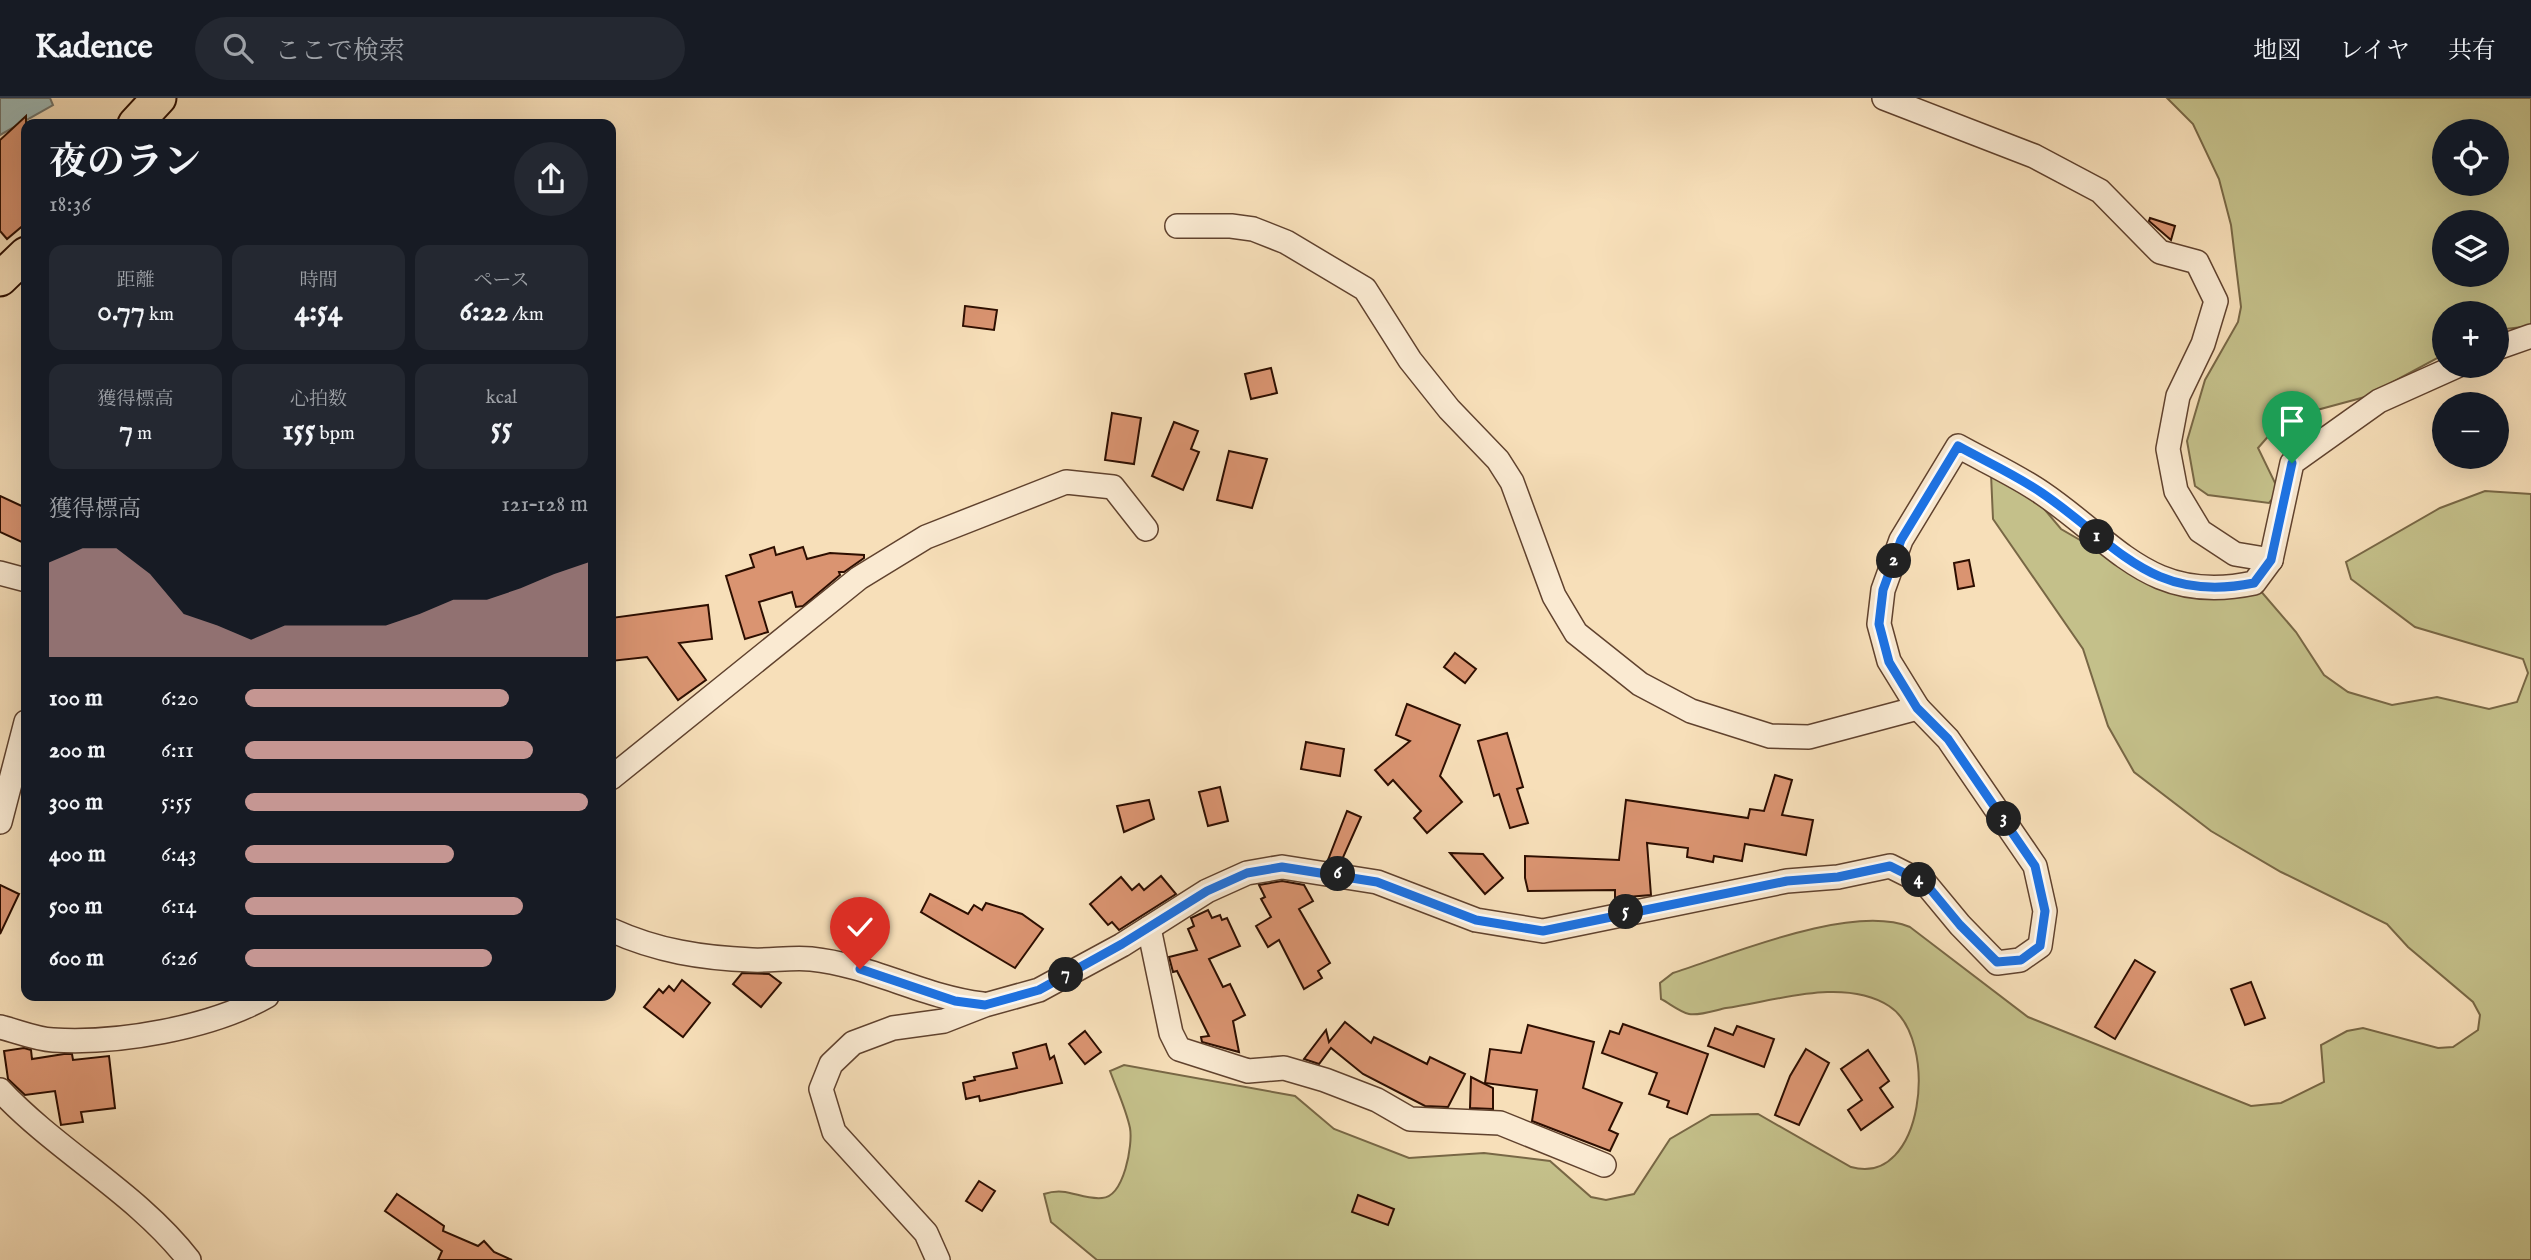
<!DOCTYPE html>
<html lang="ja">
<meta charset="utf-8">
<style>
body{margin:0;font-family:"IM FELL English","Noto Serif JP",serif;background:#242831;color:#f1f3f6;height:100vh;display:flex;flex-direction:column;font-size:26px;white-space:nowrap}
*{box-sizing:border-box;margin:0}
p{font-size:23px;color:#9ea1a6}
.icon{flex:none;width:38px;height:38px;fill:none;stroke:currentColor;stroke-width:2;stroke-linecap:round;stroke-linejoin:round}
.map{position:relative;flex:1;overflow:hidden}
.sheet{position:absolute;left:21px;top:21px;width:595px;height:882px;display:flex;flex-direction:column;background:#171b24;border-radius:14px;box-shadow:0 7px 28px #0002}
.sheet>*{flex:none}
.buttons{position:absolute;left:2432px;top:21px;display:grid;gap:14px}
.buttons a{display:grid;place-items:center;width:77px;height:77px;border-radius:50%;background:#171b24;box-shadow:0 7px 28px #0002;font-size:35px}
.pin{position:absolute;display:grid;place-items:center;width:60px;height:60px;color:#fff;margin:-72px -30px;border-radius:50% 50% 50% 0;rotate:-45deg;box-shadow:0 0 7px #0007}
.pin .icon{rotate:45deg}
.km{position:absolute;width:35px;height:35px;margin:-18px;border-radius:50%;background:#222;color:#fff;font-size:19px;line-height:35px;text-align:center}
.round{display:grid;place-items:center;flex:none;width:74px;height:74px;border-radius:37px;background:#242831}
.head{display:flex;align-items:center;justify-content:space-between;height:119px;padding:0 28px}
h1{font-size:38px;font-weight:700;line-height:52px}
.figures{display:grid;grid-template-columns:repeat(3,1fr);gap:10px;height:119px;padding:7px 28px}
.figures div{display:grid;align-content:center;border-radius:14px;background:#242831;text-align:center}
.figures b{font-size:30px;font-weight:700}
.figures small{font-size:19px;font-weight:400}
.figures p{font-size:19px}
.chart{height:196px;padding:14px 28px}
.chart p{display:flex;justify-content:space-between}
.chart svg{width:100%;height:126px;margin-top:7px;fill:#c59692;opacity:.7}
ul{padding:0 28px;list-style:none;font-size:23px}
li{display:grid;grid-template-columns:112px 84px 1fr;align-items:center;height:52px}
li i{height:18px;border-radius:9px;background:#c59692}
header{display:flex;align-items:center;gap:42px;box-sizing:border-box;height:98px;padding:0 35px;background:#171b24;border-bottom:2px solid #363941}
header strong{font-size:33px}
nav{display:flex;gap:38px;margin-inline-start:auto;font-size:24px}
.search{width:490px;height:63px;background:#242831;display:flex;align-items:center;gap:18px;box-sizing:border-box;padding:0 24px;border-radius:38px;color:#9ea1a6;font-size:26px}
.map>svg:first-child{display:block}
</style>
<header>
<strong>Kadence</strong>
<div class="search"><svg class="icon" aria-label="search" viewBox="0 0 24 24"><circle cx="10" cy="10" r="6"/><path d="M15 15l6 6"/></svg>ここで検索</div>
<nav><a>地図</a><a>レイヤ</a><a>共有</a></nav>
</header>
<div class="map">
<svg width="2531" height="1162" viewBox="0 0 2531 1162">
<rect width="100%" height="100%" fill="#f7dfb9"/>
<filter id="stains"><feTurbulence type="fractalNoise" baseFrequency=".00286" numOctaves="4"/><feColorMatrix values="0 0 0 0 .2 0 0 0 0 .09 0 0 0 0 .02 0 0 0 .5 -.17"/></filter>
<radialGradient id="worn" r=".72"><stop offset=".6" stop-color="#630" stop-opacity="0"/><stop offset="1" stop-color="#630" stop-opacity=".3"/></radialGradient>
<!-- green -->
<g fill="#c4c08a" stroke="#786745" stroke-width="2" fill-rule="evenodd">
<path d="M2167,0H2531V228L2497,232V215H2445V256L2365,299L2291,319L2278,327L2258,350L2279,393L2269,405L2208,397L2195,388L2187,343L2205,282L2238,224L2241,209L2231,127L2219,81L2193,26ZM2445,33H2497V86H2445ZM2445,124H2497V177H2445Z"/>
<path d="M1991,376L2019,381L2061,431L2132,472L2253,484L2296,534L2324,577L2348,594L2392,607L2437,599L2489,611L2517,604L2528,575L2523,561L2415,529L2351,481L2346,464L2440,410L2485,393L2531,396V1162H1097L1051,1124L1044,1096C1068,1088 1080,1102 1102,1100C1124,1099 1133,1047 1130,1030C1126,1011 1117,992 1110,973L1124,967L1295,998L1334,1031L1409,1060L1484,1055L1550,1063L1591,1099L1606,1102L1634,1096L1670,1041L1711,1017L1758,1016L1851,1069C1924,1090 1940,941 1889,908C1844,879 1775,903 1726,910C1716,912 1699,918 1689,916C1680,914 1669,905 1661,901L1660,885L1673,875C1732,856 1853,805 1910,829L2028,919L2251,1008L2281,1005L2324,984L2321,947L2347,933L2363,930L2438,950L2453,949L2478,932L2480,917L2473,904L2408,849L2387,826L2281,774L2211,733L2134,674L2108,628L2083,551L1993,421Z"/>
</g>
<!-- water -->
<polygon fill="#9fbbb7" stroke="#71766e" stroke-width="2" points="0,0 50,0 53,7 0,37"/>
<!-- building -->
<g fill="#da9471" stroke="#2d0e00" stroke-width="2">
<polygon points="26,18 26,125 7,141 0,133 0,42"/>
<polygon points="2150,120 2175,128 2171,142 2149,123"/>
<polygon points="965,208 997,212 994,232 963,228"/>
<polygon points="1271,270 1277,295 1251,301 1245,276"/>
<polygon points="1112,315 1141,320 1134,366 1105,362"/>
<polygon points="1174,324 1198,333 1191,351 1199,354 1183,392 1152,378"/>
<polygon points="1229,353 1267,361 1252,410 1217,402"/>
<polygon points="0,398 26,410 26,446 0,434"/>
<polygon points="774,449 776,457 803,449 807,461 830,455 864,457 864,460 844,474 839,474 840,477 803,508 796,509 792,494 759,504 768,534 745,541 726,478 754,469 750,457"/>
<polygon points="1969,462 1974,488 1958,491 1954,465"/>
<polygon points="708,507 712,541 679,545 706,582 678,602 647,559 611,563 611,520"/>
<polygon points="1455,555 1476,571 1465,585 1444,569"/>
<polygon points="1407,606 1460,627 1440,678 1462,704 1427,735 1414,720 1421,713 1393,682 1388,687 1375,672 1410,643 1396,637"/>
<polygon points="1507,635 1523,689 1517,691 1528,725 1510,730 1499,696 1494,698 1478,643"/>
<polygon points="1306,644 1344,651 1340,678 1301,671"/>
<polygon points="1775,677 1792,682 1782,717 1813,722 1806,757 1745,746 1742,763 1714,758 1713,764 1687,759 1688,750 1647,745 1651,797 1615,800 1615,792 1528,793 1525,780 1525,758 1619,762 1626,702 1748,720 1750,711 1764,713"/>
<polygon points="1220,689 1228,723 1208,728 1199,694"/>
<polygon points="1149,702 1154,721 1124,734 1117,708"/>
<polygon points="1347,713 1361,719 1341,764 1328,762"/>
<polygon points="1450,755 1483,756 1503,780 1485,796"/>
<polygon points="1161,778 1176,796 1119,832 1112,824 1108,827 1090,806 1121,779 1132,792 1139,786 1144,792"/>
<polygon points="1282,783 1304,787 1313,803 1299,811 1330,865 1318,873 1322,880 1304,891 1279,842 1268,849 1256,828 1271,819 1261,801 1265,799 1259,787"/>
<polygon points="0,787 19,796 0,836"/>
<polygon points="930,796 968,816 974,807 982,812 986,805 1022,816 1043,831 1015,870 921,814"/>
<polygon points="1208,812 1212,820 1220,817 1222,822 1227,820 1240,848 1209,861 1223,889 1230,886 1245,917 1233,923 1239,954 1202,944 1201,939 1209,938 1177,873 1173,874 1169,859 1197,852 1188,831 1194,828 1191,820"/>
<polygon points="2135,862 2155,874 2115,941 2095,929"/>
<polygon points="742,875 769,876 781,885 761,909 733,886"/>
<polygon points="682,882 710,905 683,939 644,909 659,891 663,895 669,888 674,893"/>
<polygon points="2251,884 2265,920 2245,927 2231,891"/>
<polygon points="1345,924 1371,945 1374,939 1427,966 1430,959 1465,976 1448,1009 1425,1008 1363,976 1331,950 1319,966 1304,961 1326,932 1329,944"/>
<polygon points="1623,926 1708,956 1687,1016 1667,1009 1669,1003 1649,996 1657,975 1602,955 1610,933 1619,936"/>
<polygon points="1528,927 1594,944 1583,990 1622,1005 1609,1032 1618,1036 1610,1053 1532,1023 1537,992 1485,985 1490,951 1521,955"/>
<polygon points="1737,928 1774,941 1764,969 1708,948 1715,930 1733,937"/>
<polygon points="1085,933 1101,954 1085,966 1069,946"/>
<polygon points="1046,946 1050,961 1054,958 1062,985 980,1003 979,998 966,1001 963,985 975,982 974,979 1017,970 1013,955"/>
<polygon points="24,950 31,952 32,961 64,956 72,956 73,962 109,958 115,1010 81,1014 83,1024 61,1027 55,993 25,997 8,981 4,953"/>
<polygon points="1806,951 1829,965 1799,1027 1775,1017 1790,978"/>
<polygon points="1868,952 1889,983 1880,990 1893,1009 1861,1032 1848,1012 1862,1002 1841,971"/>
<polygon points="1471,979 1493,990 1493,1011 1470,1010"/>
<polygon points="979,1083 995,1093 982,1113 966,1103"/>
<polygon points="397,1096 444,1128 443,1133 478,1148 484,1143 494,1154 512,1162 438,1162 442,1153 385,1113"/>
<polygon points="1358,1097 1394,1111 1388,1127 1352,1114"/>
</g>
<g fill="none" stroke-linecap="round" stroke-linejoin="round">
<defs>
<g id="minor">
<polyline points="1884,0 2034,58 2100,93 2160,154 2197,164 2216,203 2203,246 2178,298 2168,351 2176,393 2200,433 2235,456 2271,462"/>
<polyline points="1177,128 1231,128 1253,131 1286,144 1365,191 1410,262 1449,311 1498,362 1512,384 1554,498 1576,535 1640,586 1691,613 1770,638 1809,639 1918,610"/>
<polyline points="2497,250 2531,238"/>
<polyline points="0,475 26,482"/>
<polyline points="611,680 859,480 926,439 1066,384 1113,389 1146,431"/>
<polyline points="0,724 26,624"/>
<polyline points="1149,830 1171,935 1179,951 1248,973 1284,970 1325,982 1377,1002 1410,1021 1500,1025 1604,1067"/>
<path d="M611,832C657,853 702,860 752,862C771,863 791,859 811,861C870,867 923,899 982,906"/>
<path d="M0,929C17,933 35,941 53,942C118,946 211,930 267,898"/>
<path d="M0,992C58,1054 137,1095 189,1162"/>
<path d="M938,1162L926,1135L834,1034L821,991L831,966L853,945L893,930L944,923L985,907L1039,892L1122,847L1207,793L1247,775L1282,769L1377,784L1476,822L1543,833L1787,783L1838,779L1890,768L1926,786L1960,827L1997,865L2020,862L2040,848L2045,813L2035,768L1948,641L1918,610L1889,563L1879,526L1883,492L1901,442L1958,348C1985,363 2016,377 2042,395C2117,446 2151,507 2254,485L2271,462L2292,365L2379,303L2457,268"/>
</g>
<g id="highway">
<polyline points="135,26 159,0"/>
<polyline points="0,181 26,156"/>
</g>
</defs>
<!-- minor casing -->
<use href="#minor" stroke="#60422e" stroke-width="26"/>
<!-- highway casing -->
<use href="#highway" stroke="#2d0e00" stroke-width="37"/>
<!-- minor -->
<use href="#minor" stroke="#faead2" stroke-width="23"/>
<!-- highway -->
<use href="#highway" stroke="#f7dfb9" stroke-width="33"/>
</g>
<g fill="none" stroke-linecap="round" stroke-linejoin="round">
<defs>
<path id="route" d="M860,871L955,903L985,907L1039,892L1122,846L1207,793L1247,775L1282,769L1377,784L1476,822L1543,833L1787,783L1838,779L1890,768L1926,786L1960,827L1997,864L2021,862L2040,848L2045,813L2035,768L1948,641L1917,610L1889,564L1879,526L1883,492L1901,442L1958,348C1985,363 2016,377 2042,395C2117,446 2151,506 2254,485L2271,462L2292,365"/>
</defs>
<!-- route casing -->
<use href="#route" stroke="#fff" stroke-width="14"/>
<!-- route -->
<use href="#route" stroke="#1a73e8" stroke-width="9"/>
</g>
<rect width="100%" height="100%" filter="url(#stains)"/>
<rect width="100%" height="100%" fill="url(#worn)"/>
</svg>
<div class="buttons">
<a><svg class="icon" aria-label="locate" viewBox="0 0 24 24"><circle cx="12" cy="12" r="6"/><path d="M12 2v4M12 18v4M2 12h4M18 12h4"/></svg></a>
<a><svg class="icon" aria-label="layers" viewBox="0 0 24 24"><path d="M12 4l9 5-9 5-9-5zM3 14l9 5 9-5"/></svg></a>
<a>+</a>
<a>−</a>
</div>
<div class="pin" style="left:2292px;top:365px;background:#1e9e55"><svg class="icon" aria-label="arrive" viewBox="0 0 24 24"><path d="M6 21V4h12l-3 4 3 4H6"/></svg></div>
<div class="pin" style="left:860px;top:871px;background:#d93025"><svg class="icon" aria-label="check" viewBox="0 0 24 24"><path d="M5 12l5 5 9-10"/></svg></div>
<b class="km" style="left:2097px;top:439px">1</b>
<b class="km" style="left:1894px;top:463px">2</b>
<b class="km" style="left:2004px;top:721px">3</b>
<b class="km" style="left:1919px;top:782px">4</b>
<b class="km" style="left:1626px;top:814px">5</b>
<b class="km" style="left:1338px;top:776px">6</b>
<b class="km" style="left:1066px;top:877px">7</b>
<section class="sheet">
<div class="head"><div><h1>夜のラン</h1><p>18:36</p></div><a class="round"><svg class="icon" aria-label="share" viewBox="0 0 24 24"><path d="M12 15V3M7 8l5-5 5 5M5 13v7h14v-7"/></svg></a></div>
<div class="figures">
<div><p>距離</p><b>0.77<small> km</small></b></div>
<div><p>時間</p><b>4:54</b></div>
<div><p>ペース</p><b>6:22<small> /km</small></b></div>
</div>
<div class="figures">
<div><p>獲得標高</p><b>7<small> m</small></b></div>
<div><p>心拍数</p><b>155<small> bpm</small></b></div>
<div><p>kcal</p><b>55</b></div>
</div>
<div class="chart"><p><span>獲得標高</span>121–128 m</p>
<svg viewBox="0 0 160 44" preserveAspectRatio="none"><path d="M0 44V11L10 6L20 6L30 15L40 29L50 33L60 38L70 33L80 33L90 33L100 33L110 29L120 24L130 24L140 20L150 15L160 11V44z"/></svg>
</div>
<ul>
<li><b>100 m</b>6:20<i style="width:77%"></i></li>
<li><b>200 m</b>6:11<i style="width:84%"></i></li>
<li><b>300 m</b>5:55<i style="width:100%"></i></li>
<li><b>400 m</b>6:43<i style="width:61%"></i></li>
<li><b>500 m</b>6:14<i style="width:81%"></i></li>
<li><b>600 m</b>6:26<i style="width:72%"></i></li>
</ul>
</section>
</div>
